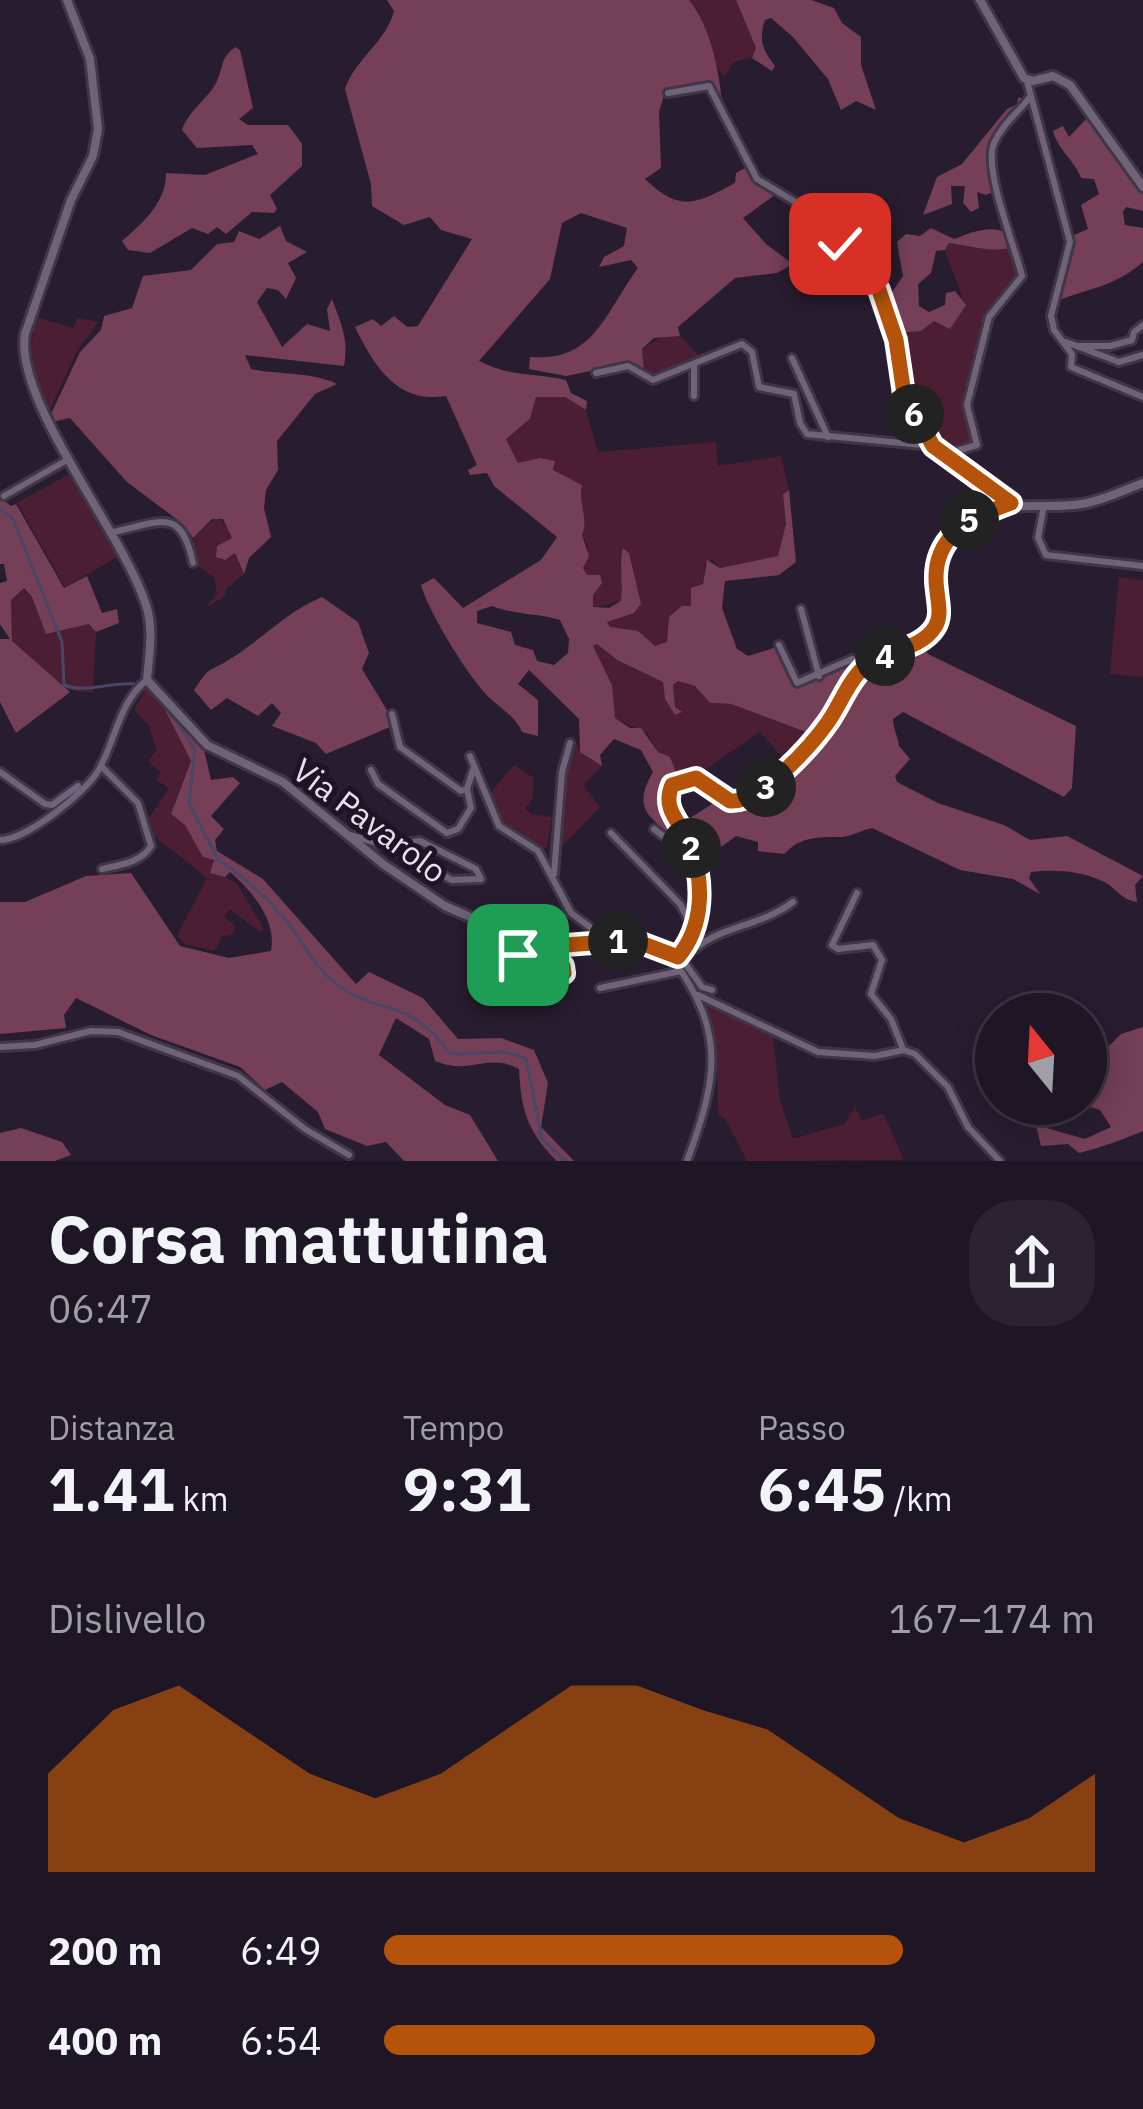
<!DOCTYPE html>
<html lang="it">
<meta charset="utf-8">
<style>
body{margin:0;font-family:"IBM Plex Sans",sans-serif;background:#2b2331;color:#f1f3f6;height:100vh;display:flex;flex-direction:column;font-size:45px;white-space:nowrap}
*{box-sizing:border-box;margin:0}
p{font-size:39px;color:#a19fa6}
.icon{flex:none;width:66px;height:66px;fill:none;stroke:currentColor;stroke-width:2;stroke-linecap:round;stroke-linejoin:round}
.map{position:relative;height:1161px;overflow:hidden}
.side{display:flex;flex-direction:column;background:#1e1624;flex:1}
.side>*{flex:none}
.needle{width:78px;rotate:342deg}
.buttons{position:absolute;left:975px;top:993px;display:grid;gap:24px}
.buttons a{display:grid;place-items:center;width:132px;height:132px;border-radius:50%;background:#1e1624;box-shadow:0 6px 30px #0003,0 0 0 3px #3c3541;font-size:60px}
.pin{position:absolute;display:grid;place-items:center;width:102px;height:102px;color:#fff;margin:-51px;border-radius:24px;box-shadow:0 6px 18px #0006}
.km{position:absolute;width:60px;height:60px;margin:-30px;border-radius:50%;background:#222;color:#fff;font-size:33px;line-height:60px;text-align:center}
.round{display:grid;place-items:center;flex:none;width:126px;height:126px;border-radius:48px;background:#2b2331}
.summary{display:flex;align-items:center;justify-content:space-between;height:204px;padding:0 48px}
h1{font-size:66px;font-weight:700;line-height:90px}
.figures{display:grid;grid-template-columns:repeat(3,1fr);gap:18px;height:204px;padding:12px 48px}
.figures div{display:grid;align-content:center}
.figures b{font-size:60px;font-weight:700}
.figures small{font-size:33px;font-weight:400}
.figures p{font-size:33px}
.chart{height:336px;padding:24px 48px}
.chart p{display:flex;justify-content:space-between}
.chart svg{width:100%;height:216px;margin-top:12px;fill:#b45309;opacity:.7}
ul{padding:0 48px;list-style:none;font-size:39px}
li{display:grid;grid-template-columns:192px 144px 1fr;align-items:center;height:90px}
li i{height:30px;border-radius:15px;background:#b45309}
.map>svg:first-child{display:block}
</style>
<div class="map">
<svg width="1143" height="1161" viewBox="0 0 1143 1161">
<rect width="100%" height="100%" fill="#281d30"/>
<!-- green -->
<g fill="#4b1e33">
<path d="M689,0H736L756,48L752,58L734,62L724,77C706,52 708,24 689,0Z"/>
<path d="M963,241L979,249L1012,247L1021,276L995,306L967,405L977,445L946,454C907,428 901,376 895,333L934,321L955,320L962,296L945,250L948,243Z"/>
<polygon points="36,317 73,328 78,318 98,322 77,351 49,412 29,360"/>
<polygon points="663,335 680,336 700,357 653,378 644,373 642,350"/>
<polygon points="547,394 565,397 586,410 598,452 716,442 718,466 781,456 789,490 783,495 786,525 778,557 719,568 712,559 705,564 703,584 691,588 691,606 669,617 667,642 655,646 609,627 607,622 634,613 622,559 621,601 593,608 583,568 588,546 582,535 579,498 553,470 554,462 518,463 506,438 530,419 536,397"/>
<polygon points="69,474 117,557 65,587 17,503"/>
<polygon points="217,517 232,533 232,539 222,545 220,561 234,553 244,574 226,589 226,595 206,608 217,593 214,577 198,566 193,538"/>
<polygon points="1119,577 1143,580 1143,677 1110,674"/>
<path d="M23,588L32,597L47,634L89,624L96,632L93,692C58,696 34,664 11,640V600Z"/>
<polygon points="597,644 617,660 663,682 665,700 675,708 673,685 678,681 695,686 710,703 731,704 814,735 787,762 760,732 698,774 677,774 670,758 658,752 647,733 614,718 612,685 593,646"/>
<polygon points="146,689 158,696 191,761 174,804 221,874 237,884 264,929 260,932 230,909 224,917 236,927 231,935 223,936 214,951 184,944 177,936 207,878 154,836 148,819 169,789 156,779 161,772 148,761 157,750 149,726 134,709"/>
<polygon points="577,743 580,752 602,766 583,785 600,807 556,852 563,777"/>
<polygon points="514,765 534,778 532,800 525,808 531,814 552,817 547,847 542,849 505,826 488,796"/>
<polygon points="705,1003 773,1036 780,1101 793,1139 844,1124 855,1107 862,1121 883,1113 904,1160 747,1161 726,1120 718,1114 717,1072"/>
</g>
<!-- forest -->
<g fill="#743f57" fill-rule="evenodd">
<path d="M387,0H689C711,28 719,70 722,103L705,81L665,92L659,112L661,168L645,179C679,212 695,205 735,183L736,173L747,167L754,181L775,195L743,218L766,244L793,264L777,273L735,278L678,327L680,336L654,338L642,349L644,373L625,364L566,376L529,369L530,357C594,362 603,316 638,268L631,260L599,267L604,257L624,246L627,228L581,213L562,223L550,279L479,361C514,378 531,372 566,380L571,393L587,401L586,410L565,397H536L530,419L506,439L518,463L540,458L555,461L553,470L582,485C578,504 589,518 582,535L589,556L583,568L587,575H600L602,583L593,595V607L609,608L621,601C623,584 619,563 623,548L629,553L641,604L634,613L607,622L610,627L638,631L655,646L667,642L669,617L682,606H691V588L703,584L707,560L720,568L778,556L786,524L783,494L789,490L796,562L779,575L725,581L722,608L737,649L748,656L777,647L791,682L800,686L852,661L863,664L814,735L731,704L710,703L695,686L678,681L673,685L675,707L682,712L675,715L665,699L663,682L617,660L597,644L593,646L612,685L615,718L630,728H641L658,752L670,757L677,774L664,800L684,838L678,840C650,818 631,809 653,772L641,750L614,739L600,755L602,766L580,752L579,719L529,670L518,684L538,700V736L522,732C515,716 502,710 490,698C470,680 428,611 421,585L434,578L463,608L541,560L557,537L494,486L487,473L470,475L468,470L477,465L446,396C398,404 375,368 355,327L373,319L381,326L394,316L407,327L418,326L472,239L441,230L430,217L404,225L372,206L371,184L345,89C355,59 387,41 394,11ZM492,606C515,615 537,613 560,620L569,639L568,653L554,665L537,661L533,650L515,645L511,632L477,623V611Z"/>
<path d="M736,0H811L834,8L842,23L861,37V65L876,110L856,101L841,110L828,79L793,37L771,18L765,20C758,41 763,50 775,66L772,71L752,58L756,48Z"/>
<path d="M235,47L240,50L253,108L239,119L248,125H288L302,144V166L270,195L277,209L274,213L252,212L226,234L217,227L208,234L192,228L150,253L128,250L122,241C141,225 167,202 166,173L205,175L258,154L252,145L197,148L182,130C189,109 208,100 217,81C224,65 220,59 235,47Z"/>
<path d="M1028,97C996,135 992,138 997,190L986,195L977,192L979,208L971,212L963,203L965,186H951L952,204L923,215L937,177L962,164L1007,109L1017,104L1018,98Z"/>
<path d="M1090,115L1143,190V211L1126,207L1123,212L1125,225L1143,228V262C1113,287 1093,287 1057,301L1070,237L1088,229L1081,205L1099,194L1094,179L1081,178C1074,159 1059,152 1053,131L1063,126L1069,137Z"/>
<path d="M280,226L286,241L307,252L288,263L296,278L286,299L278,290L267,288L257,302L282,347L307,324L330,331L327,309L332,299C341,324 349,338 344,366L245,355L251,369C278,375 313,372 337,384L315,394L277,441L278,470L266,490L264,508L271,537L249,558L244,574L235,553L225,560L216,557L217,546L232,538L223,519H212L193,538L183,524L127,482L70,418L53,422L50,416L80,352L101,330L104,316L132,308L143,276L191,270L217,244L234,242L239,231L259,239Z"/>
<path d="M931,228L954,239C970,233 990,224 1007,233L1012,247C993,254 968,245 949,243L945,250L936,251L931,273L918,284L919,306L929,312L945,305L946,293L955,291L966,305L950,329L934,321L921,331L895,333L886,301L903,276L897,242L906,234L920,236Z"/>
<polygon points="0,498 11,506 16,504 64,588 87,576 102,613 117,609 119,623 96,632 89,624 46,634 32,597 24,588 11,600 12,641 70,692 16,733 0,702 0,639 10,639 0,624 0,583 7,581 4,564 0,564"/>
<path d="M322,597L358,622L369,653L362,669L388,712L390,727L326,754L316,743L272,726L281,713L272,703L258,716L227,698L211,710L194,690C199,683 205,672 212,669C253,650 282,613 322,597Z"/>
<path d="M922,643L928,654L1076,726L1072,788L1064,797L903,712L893,719C893,729 898,736 899,746L910,759L895,776L897,782L938,803L1004,825L1030,840L1067,836L1143,876L1135,885L1137,902C1121,900 1117,888 1102,881C1081,871 1054,869 1031,872L1029,878L1040,894L1013,879L960,870L872,828C862,830 852,836 842,837C819,837 801,836 784,854L758,851V842L736,836L698,864L684,822L715,802L743,806L764,795L839,717L875,665Z"/>
<path d="M158,696L203,745L211,780L233,777L240,783L211,816L224,829L215,840L217,851L263,879L356,984L369,972L423,998L458,1039L501,1038L534,1050L548,1083L541,1127L574,1161H557C527,1132 521,1109 519,1069C486,1052 472,1076 435,1061L429,1039L396,1018L379,1055L445,1105L470,1115L498,1161H404L386,1142L367,1146L325,1129L318,1112L282,1082L265,1090L240,1067L151,1035L76,998L64,1015L66,1028L0,1034V902H25L86,876L131,873L180,946L229,958L271,951C277,920 252,891 230,872L225,877L210,873L214,860L203,857L185,825L171,814L191,761Z"/>
<path d="M1143,1027V1131C1120,1141 1102,1147 1079,1153L1068,1144L1041,1146L1036,1125L1085,1139L1111,1127L1100,1110L1080,1104H1086V1069L1121,1034Z"/>
<polygon points="21,1128 62,1142 71,1155 55,1161 0,1161 0,1133"/>
</g>
<g fill="none" stroke-linecap="round" stroke-linejoin="round">
<!-- stream -->
<g stroke="#484767" stroke-width="3">
<path d="M0,509L13,519L62,642L64,685C85,694 112,681 136,684"/>
<polyline points="162,701 195,749 189,803 218,860"/>
<path d="M221,862C244,877 266,897 284,918C299,936 311,961 328,977C374,1020 405,990 450,1054L506,1052L526,1059L542,1139L565,1161"/>
</g>
<defs>
<g id="street">
<polyline points="1027,81 1070,242 1051,316 1054,330 1072,354 1071,367 1143,397"/>
<polyline points="668,93 709,86 757,179 812,212 870,274 897,340 903,394 933,446 1011,503"/>
<polyline points="1066,342 1119,362 1143,355"/>
<polyline points="1080,346 1110,346 1132,340 1134,332 1143,325"/>
<polyline points="792,358 828,437"/>
<polyline points="596,373 628,366 653,380 742,344 752,352 759,387 794,394 800,423 807,434 933,446"/>
<polyline points="694,396 694,365"/>
<path d="M946,454L977,445L967,405L989,317L1022,276C1015,246 983,170 994,143C1003,123 1018,113 1030,97"/>
<polyline points="4,496 67,460"/>
<polyline points="1044,505 1038,538 1046,555 1143,566"/>
<path d="M113,532C161,522 181,506 193,563"/>
<polyline points="801,609 819,676"/>
<polyline points="779,645 797,683 852,659 868,664"/>
<polyline points="392,714 400,747 461,791 467,789 474,767"/>
<polyline points="470,756 499,826 538,851 571,913 595,931 601,943"/>
<path d="M101,766L138,803L151,846C141,863 119,865 102,869"/>
<polyline points="371,770 378,784 447,833 458,829 471,808 467,789"/>
<polyline points="0,772 45,804 52,805 78,786"/>
<polyline points="654,829 675,845 697,883"/>
<polyline points="611,833 680,904 693,928"/>
<polyline points="350,835 387,846 420,841 476,869 481,879 452,880 387,846"/>
<path d="M0,840C26,840 85,793 98,771C115,743 119,701 147,680"/>
<polyline points="554,874 562,772 570,743"/>
<polyline points="857,893 832,945 838,949 873,945 882,960 871,994 891,1019 903,1049"/>
<polyline points="510,952 526,965 562,975 562,965 537,957 539,947"/>
<path d="M678,957H685C718,924 757,929 793,902"/>
<path d="M672,958C727,1033 717,1079 687,1161"/>
<polyline points="681,958 702,987 712,990"/>
<polyline points="600,988 681,971"/>
<polyline points="698,995 818,1052 875,1056 904,1050 915,1054 948,1087 968,1127 1000,1161"/>
<polyline points="0,1047 35,1045 91,1031 118,1032 238,1076 305,1129 349,1155"/>
</g>
<g id="secondary">
<path d="M67,0L90,59L98,129L93,156L71,200L25,334C14,402 123,532 146,605C154,629 149,656 147,680L207,745L283,782L383,864L445,906L539,947L633,940L678,957C705,926 704,883 691,846C682,823 661,811 672,785L696,778L738,802C770,792 807,751 827,724C840,707 847,685 862,669C881,649 916,653 933,629C954,598 915,562 958,527C997,495 1037,511 1082,504C1102,501 1124,490 1143,483"/>
<polyline points="980,0 1024,78 1033,81 1053,76 1070,85 1143,187"/>
</g>
</defs>
<!-- street casing -->
<use href="#street" stroke="#403746" stroke-width="12"/>
<!-- secondary casing -->
<use href="#secondary" stroke="#403746" stroke-width="14"/>
<!-- street -->
<use href="#street" stroke="#706279" stroke-width="6"/>
<!-- secondary -->
<use href="#secondary" stroke="#706279" stroke-width="8"/>
</g>
<g fill="none" stroke-linecap="round" stroke-linejoin="round">
<defs>
<path id="route" d="M518,955L526,965L557,977L564,973L563,966L537,957L539,947L633,940L678,957C704,926 704,883 691,846C682,823 661,811 672,785L696,778L730,801C759,804 811,746 828,722C840,705 848,682 863,668C883,649 919,652 935,627C942,616 938,603 937,591C929,538 967,519 1011,503L933,446L904,394L896,340L879,290L864,266L840,244"/>
</defs>
<!-- route casing -->
<use href="#route" stroke="#fff" stroke-width="24"/>
<!-- route -->
<use href="#route" stroke="#b45309" stroke-width="15"/>
</g>
<g text-anchor="middle" dominant-baseline="central" stroke-width="10" stroke-linejoin="round" paint-order="stroke">
<!-- street labels -->
<g font-size="33" fill="#e8e0ed" stroke="#1f1426">
<text transform="translate(370 820) rotate(37)">Via Pavarolo</text>
</g>
</g>
</svg>
<div class="buttons">
<a><svg class="needle" viewBox="-14 -14 28 28"><path d="M0-13l5 13h-10z" fill="#e53935"/><path d="M0 13l5-13h-10z" fill="#a19fa6"/></svg></a>
</div>
<div class="pin" style="left:518px;top:955px;background:#1e9e55"><svg class="icon" aria-label="arrive" viewBox="0 0 24 24"><path d="M6 21V4h12l-3 4 3 4H6"/></svg></div>
<div class="pin" style="left:840px;top:244px;background:#d93025"><svg class="icon" aria-label="check" viewBox="0 0 24 24"><path d="M5 12l5 5 9-10"/></svg></div>
<b class="km" style="left:618px;top:941px">1</b>
<b class="km" style="left:691px;top:848px">2</b>
<b class="km" style="left:766px;top:787px">3</b>
<b class="km" style="left:885px;top:656px">4</b>
<b class="km" style="left:969px;top:520px">5</b>
<b class="km" style="left:914px;top:414px">6</b>
</div>
<section class="side">
<div class="summary"><div><h1>Corsa mattutina</h1><p>06:47</p></div><a class="round"><svg class="icon" aria-label="share" viewBox="0 0 24 24"><path d="M12 15V3M7 8l5-5 5 5M5 13v7h14v-7"/></svg></a></div>
<div class="figures">
<div><p>Distanza</p><b>1.41<small> km</small></b></div>
<div><p>Tempo</p><b>9:31</b></div>
<div><p>Passo</p><b>6:45<small> /km</small></b></div>
</div>
<div class="chart"><p><span>Dislivello</span>167–174 m</p>
<svg viewBox="0 0 160 44" preserveAspectRatio="none"><path d="M0 44V24L10 11L20 6L30 15L40 24L50 29L60 24L70 15L80 6L90 6L100 11L110 15L120 24L130 33L140 38L150 33L160 24V44z"/></svg>
</div>
<ul>
<li><b>200 m</b>6:49<i style="width:73%"></i></li>
<li><b>400 m</b>6:54<i style="width:69%"></i></li>
</ul>
</section>
